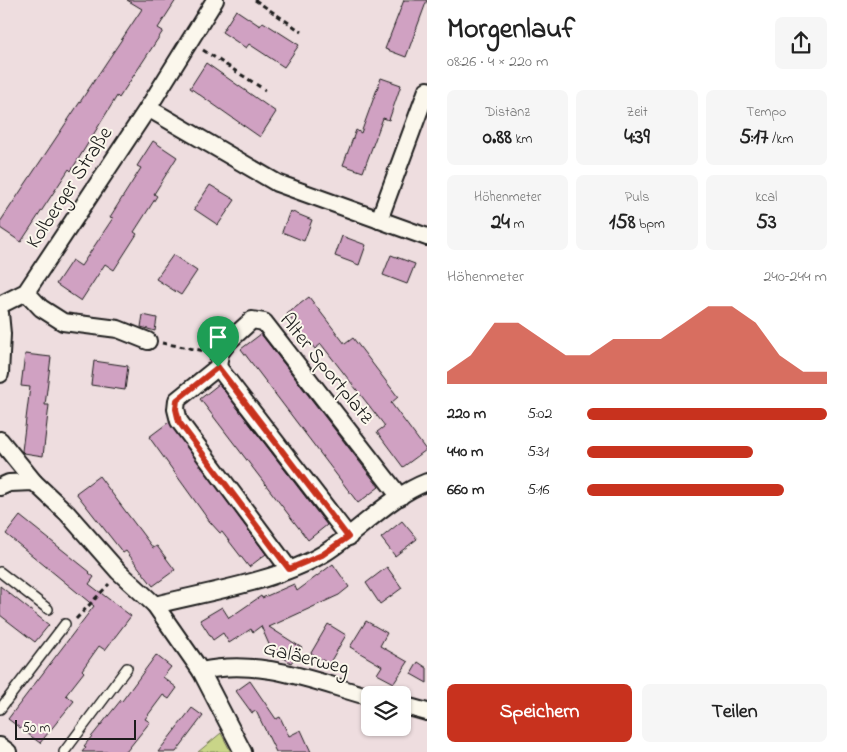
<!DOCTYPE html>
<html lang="de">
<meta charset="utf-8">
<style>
body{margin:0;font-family:"Indie Flower",sans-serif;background:#f6f6f6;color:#222;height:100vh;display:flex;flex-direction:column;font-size:19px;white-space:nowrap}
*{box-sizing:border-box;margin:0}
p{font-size:16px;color:#767676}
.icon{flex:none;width:28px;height:28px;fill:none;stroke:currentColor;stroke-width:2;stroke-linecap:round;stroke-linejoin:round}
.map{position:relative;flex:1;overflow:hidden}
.side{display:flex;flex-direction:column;background:#fff;width:420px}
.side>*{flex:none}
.buttons{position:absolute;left:361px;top:686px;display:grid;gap:10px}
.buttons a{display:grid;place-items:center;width:50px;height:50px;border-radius:8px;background:#fff;box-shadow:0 1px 4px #0004;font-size:25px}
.scale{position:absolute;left:15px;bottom:12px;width:121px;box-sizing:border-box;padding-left:5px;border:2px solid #1c1c1c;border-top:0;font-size:14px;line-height:18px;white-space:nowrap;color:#1c1c1c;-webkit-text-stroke:4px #fbf7ec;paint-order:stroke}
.pin{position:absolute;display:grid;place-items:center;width:42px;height:42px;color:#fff;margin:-51px -21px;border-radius:50% 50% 50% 0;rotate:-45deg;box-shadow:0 0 5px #0007}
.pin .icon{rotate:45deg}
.round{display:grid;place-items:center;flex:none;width:52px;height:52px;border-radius:8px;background:#f6f6f6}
.head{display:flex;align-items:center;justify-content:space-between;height:85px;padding:0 20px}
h1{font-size:28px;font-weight:700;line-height:38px}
.stats{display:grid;grid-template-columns:repeat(3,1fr);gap:8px;height:85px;padding:5px 20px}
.stats div{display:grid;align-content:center;border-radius:8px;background:#f6f6f6;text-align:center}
.stats b{font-size:21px;font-weight:700}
.stats small{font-size:14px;font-weight:400}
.stats p{font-size:14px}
.chart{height:140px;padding:10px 20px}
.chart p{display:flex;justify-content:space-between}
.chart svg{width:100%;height:90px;margin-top:5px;fill:#c8321e;opacity:.7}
.button{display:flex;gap:10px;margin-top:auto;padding:10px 20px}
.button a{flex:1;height:58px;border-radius:8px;background:#c8321e;color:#fff;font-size:20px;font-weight:700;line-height:58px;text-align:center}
.button a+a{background:#f6f6f6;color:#222}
ul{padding:0 20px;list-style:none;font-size:16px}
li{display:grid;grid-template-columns:80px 60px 1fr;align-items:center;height:38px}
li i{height:12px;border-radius:6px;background:#c8321e}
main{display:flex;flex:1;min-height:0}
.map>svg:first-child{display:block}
</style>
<main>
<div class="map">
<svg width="427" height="752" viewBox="0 0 427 752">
<rect width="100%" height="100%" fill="#eedddf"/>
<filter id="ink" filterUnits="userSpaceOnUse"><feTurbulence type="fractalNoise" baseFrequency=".02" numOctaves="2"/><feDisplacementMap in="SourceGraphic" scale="10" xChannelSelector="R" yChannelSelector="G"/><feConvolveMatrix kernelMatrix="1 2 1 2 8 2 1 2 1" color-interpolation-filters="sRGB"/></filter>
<g filter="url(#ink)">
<!-- green -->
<polygon fill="#c9d588" stroke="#727852" points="221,733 231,752 198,752"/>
<!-- building -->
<g fill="#d0a1c2" stroke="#1c1c1c">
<polygon points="127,0 176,0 158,28 163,31 119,98 117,96 71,171 69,169 21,242 0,228 0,222 142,9"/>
<polygon points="404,0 427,0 406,57 385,49"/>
<polygon points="236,10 260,26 263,22 299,45 284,67 249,44 246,48 222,32"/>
<polygon points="206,63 276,112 260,137 190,88"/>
<polygon points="381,78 401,85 389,120 383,118 363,172 343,165 356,130 361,133"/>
<polygon points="153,141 177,157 154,194 157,196 134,232 137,234 114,270 105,264 81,301 56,284 72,260 81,266 113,218 110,217 141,168 137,166"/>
<polygon points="210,185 235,200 218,225 194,209"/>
<polygon points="290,211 312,220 304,241 282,232"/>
<polygon points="342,236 366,245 359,265 335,256"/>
<polygon points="173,255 197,271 181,295 156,279"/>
<polygon points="391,255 415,264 407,284 383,275"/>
<polygon points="309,297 345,344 353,338 398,397 391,403 426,450 403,467 377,432 385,426 321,344 315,349 287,314"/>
<polygon points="143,315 157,318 155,331 141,327"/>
<polygon points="261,334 379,487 358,503 241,349"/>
<polygon points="25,354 51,357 45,405 49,405 43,456 24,453 22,451 30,387 21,386"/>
<polygon points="94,361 128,366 125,390 91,385"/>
<polygon points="219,384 327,525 308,540 200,399"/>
<polygon points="169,422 266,554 249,567 222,532 220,533 210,522 149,437"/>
<polygon points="99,476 153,548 157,546 175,570 153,586 126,551 123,553 76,493"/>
<polygon points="20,516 90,572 89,573 94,577 89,584 131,616 105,650 99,646 82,670 84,672 66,695 74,701 40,743 8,719 94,606 6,534"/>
<polygon points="402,521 417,539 395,556 381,538"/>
<polygon points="333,564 349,587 339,595 269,627 302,648 291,663 278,654 274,656 261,626 253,632 251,629 229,643 223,633 213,640 200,620 222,607 229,618 261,596 262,598 294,584 297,591"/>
<polygon points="387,567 402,588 380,604 366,583"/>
<polygon points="0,586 49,625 35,642 0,615"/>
<polygon points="366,621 387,633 380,646 408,662 394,683 377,674 382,666 350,647"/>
<polygon points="328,624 346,635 329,664 311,653"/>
<polygon points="156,655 171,667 163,677 177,688 169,699 163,695 145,719 150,722 126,752 82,752 86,747 84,746 121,700 122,701"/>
<polygon points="418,662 427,668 427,683 411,674"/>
<polygon points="250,681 276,719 280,717 289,736 301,730 311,752 276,752 256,711 252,713 236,691"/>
<polygon points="192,708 203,716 176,752 158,752"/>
</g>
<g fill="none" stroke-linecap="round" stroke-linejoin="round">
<defs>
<g id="service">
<polyline points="0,572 48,609"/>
<polyline points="0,709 65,624"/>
<polyline points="64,752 127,668"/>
</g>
<g id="minor">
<polyline points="215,0 148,108 277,183 427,237"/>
<polyline points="379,220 427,90"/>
<polyline points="26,292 41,308 63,322 118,329 148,341"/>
<polyline points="0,305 26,292 148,108"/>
<polyline points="0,313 2,334 0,374"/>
<polyline points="218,367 349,537"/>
<polyline points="0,440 34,482"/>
<polyline points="0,487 9,483 34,482 67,513 118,571 155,605 201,671 243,752"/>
<polyline points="289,569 179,421 176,409 177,400 218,367 220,353 229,341 252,320 264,322 400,497"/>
<path d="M155,605C207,592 278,581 323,554C359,532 388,497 427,482"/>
<path d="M201,671C260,658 313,681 370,697"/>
<polyline points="402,705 427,712"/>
<polyline points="0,746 8,752"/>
</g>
</defs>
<!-- service casing -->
<use href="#service" stroke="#1c1c1c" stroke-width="12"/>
<!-- minor casing -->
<use href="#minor" stroke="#1c1c1c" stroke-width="20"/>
<!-- path -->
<g stroke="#1c1c1c" stroke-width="3" stroke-dasharray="5 4" stroke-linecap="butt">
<polyline points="255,0 302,32"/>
<polyline points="203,50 265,90"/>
<polyline points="162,343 205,351"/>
<polyline points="76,619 109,584"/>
</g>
<!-- service -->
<use href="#service" stroke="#fbf7ec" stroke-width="9"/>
<!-- minor -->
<use href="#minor" stroke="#fbf7ec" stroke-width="16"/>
</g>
</g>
<g fill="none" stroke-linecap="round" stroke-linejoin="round" filter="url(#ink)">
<defs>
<polygon id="route" points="218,367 348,537 322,555 289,569 179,422 176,409 177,400"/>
</defs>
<!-- route casing -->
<use href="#route" stroke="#fff" stroke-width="10"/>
<!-- route -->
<use href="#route" stroke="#c8321e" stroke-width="6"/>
</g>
<g text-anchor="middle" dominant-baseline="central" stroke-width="4" stroke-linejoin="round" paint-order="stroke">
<!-- street labels -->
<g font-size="21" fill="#1c1c1c" stroke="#fbf7ec">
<text transform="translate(70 188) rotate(-57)">Kolberger Straße</text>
<text transform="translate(326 369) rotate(51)">Alter Sportplatz</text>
<text transform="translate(306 659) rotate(14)">Galäerweg</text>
</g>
</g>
</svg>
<div class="buttons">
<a><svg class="icon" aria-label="layers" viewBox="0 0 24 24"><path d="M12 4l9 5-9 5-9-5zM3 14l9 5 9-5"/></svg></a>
</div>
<div class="scale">50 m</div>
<div class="pin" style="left:218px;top:367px;background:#1e9e55"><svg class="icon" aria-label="arrive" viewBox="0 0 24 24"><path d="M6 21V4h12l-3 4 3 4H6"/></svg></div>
</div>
<section class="side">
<div class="head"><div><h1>Morgenlauf</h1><p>08:26 · 4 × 220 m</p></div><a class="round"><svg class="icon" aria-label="share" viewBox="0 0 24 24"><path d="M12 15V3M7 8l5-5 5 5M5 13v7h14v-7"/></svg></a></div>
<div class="stats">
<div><p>Distanz</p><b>0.88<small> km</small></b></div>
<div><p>Zeit</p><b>4:39</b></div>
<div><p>Tempo</p><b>5:17<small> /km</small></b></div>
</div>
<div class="stats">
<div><p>Höhenmeter</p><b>24<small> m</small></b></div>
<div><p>Puls</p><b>158<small> bpm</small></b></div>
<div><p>kcal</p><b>53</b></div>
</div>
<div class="chart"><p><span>Höhenmeter</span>240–244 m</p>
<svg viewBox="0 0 160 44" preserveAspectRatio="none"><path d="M0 44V38L10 30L20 14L30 14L40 22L50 30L60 30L70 22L80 22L90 22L100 14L110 6L120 6L130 14L140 30L150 38L160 38V44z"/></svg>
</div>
<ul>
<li><b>220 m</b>5:02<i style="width:100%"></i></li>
<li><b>440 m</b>5:31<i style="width:69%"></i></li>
<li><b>660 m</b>5:16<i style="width:82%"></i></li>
</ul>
<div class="button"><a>Speichern</a><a>Teilen</a></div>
</section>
</main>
